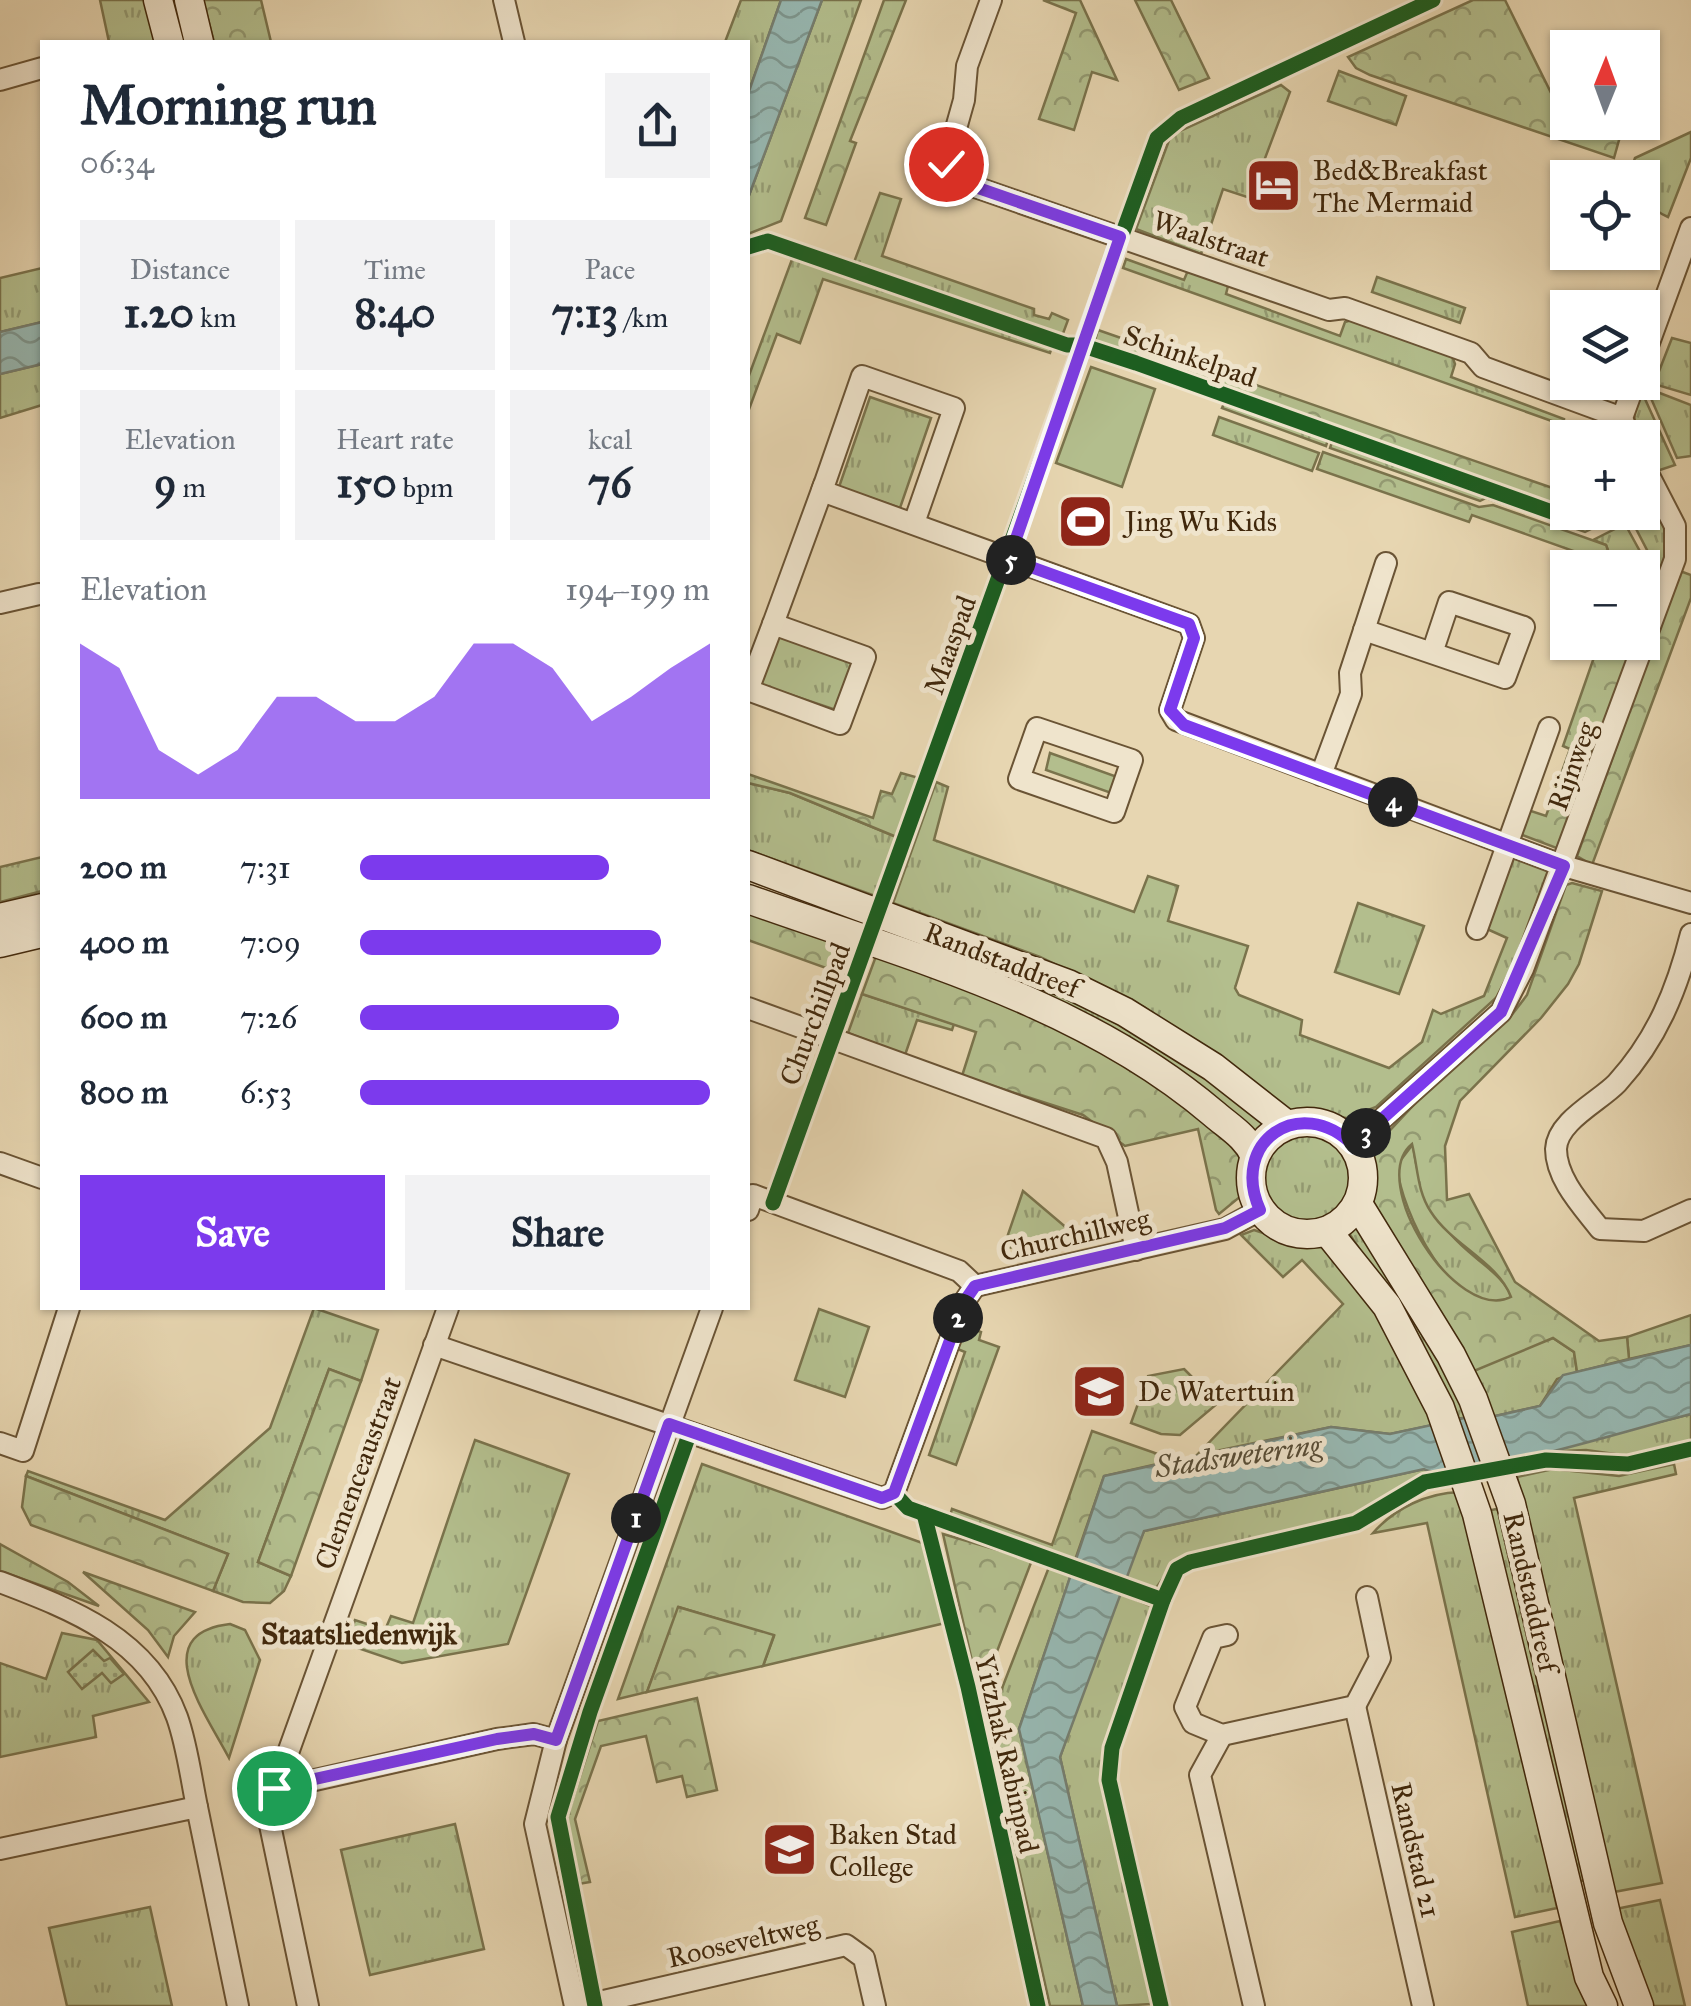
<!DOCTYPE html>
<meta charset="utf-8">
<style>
body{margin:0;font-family:"IM FELL Great Primer",serif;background:#f2f2f3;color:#1f2937;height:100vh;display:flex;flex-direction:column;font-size:38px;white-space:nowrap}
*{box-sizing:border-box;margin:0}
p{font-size:32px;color:#747a83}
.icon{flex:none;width:55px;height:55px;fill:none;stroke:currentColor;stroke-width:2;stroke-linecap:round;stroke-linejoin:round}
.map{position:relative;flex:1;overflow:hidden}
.details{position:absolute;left:40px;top:40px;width:710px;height:1270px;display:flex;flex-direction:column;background:#fff;border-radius:0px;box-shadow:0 2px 8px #0004}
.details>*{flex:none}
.needle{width:65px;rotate:1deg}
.buttons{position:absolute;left:1550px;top:30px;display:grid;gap:20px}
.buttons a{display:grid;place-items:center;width:110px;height:110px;border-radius:0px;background:#fff;box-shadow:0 2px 8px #0004;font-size:50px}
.pin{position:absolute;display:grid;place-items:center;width:85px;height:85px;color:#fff;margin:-42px;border:5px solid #fff;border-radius:50%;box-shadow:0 2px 10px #0007}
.km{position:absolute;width:50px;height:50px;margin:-25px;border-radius:50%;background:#222;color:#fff;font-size:28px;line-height:50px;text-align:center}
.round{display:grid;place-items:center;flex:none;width:105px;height:105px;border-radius:0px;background:#f2f2f3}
.overview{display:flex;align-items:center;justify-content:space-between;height:170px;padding:0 40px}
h1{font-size:55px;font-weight:800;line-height:75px}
.metrics{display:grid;grid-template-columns:repeat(3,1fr);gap:15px;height:170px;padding:10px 40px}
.metrics div{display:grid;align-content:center;border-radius:0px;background:#f2f2f3;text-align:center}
.metrics b{font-size:42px;font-weight:800}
.metrics small{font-size:28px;font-weight:400}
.metrics p{font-size:28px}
.chart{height:280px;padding:20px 40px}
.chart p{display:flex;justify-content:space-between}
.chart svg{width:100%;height:180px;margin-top:10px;fill:#7c3aed;opacity:.7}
.button{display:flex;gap:20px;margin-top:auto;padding:20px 40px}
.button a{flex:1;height:115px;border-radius:0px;background:#7c3aed;color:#fff;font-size:40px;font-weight:800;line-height:115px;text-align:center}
.button a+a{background:#f2f2f3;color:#1f2937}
ul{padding:0 40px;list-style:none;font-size:32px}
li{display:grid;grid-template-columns:160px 120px 1fr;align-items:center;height:75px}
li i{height:25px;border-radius:12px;background:#7c3aed}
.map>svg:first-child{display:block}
</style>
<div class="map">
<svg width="1691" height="2006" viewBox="0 0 1691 2006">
<defs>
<pattern id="grass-tufts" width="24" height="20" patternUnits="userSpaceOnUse" patternTransform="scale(2.5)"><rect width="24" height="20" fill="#b3be8d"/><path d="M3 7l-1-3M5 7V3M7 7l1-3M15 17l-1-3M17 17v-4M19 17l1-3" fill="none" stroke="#939a72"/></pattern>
<pattern id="forest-crowns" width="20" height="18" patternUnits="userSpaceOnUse" patternTransform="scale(2.5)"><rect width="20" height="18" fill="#b3be8d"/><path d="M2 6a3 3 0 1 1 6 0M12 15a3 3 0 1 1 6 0" fill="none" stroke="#939a72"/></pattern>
<pattern id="park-dots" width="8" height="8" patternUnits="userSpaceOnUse" patternTransform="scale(2.5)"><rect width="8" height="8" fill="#b3be8d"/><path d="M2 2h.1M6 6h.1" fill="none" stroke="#939a72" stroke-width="1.8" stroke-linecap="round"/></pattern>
<pattern id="water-waves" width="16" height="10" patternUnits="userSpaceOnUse" patternTransform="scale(2.5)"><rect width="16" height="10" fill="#97b8b2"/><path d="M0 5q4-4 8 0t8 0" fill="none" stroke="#7d968f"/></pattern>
</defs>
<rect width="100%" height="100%" fill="#e7d6b1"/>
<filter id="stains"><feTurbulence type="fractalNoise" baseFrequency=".002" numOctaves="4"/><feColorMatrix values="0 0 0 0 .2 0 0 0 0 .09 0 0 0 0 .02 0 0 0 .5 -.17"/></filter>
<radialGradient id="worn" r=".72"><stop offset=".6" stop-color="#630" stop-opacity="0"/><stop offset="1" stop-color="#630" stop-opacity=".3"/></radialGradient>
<!-- grass -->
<g fill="url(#grass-tufts)" stroke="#7a734c" stroke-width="2.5">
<polygon points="100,0 150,0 160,42 109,42"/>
<polygon points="741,0 781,0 748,94 748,42 725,42"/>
<polygon points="822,0 861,0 781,221 748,234 748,198"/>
<polygon points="1281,85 1290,92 1250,198 1223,189 1201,254 1136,229 1171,135"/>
<path d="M1691,132V158L1668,217C1651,210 1642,196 1642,178L1636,177L1631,169L1635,158Z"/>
<polygon points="880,193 901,199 882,256 1034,309 1034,315 1049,319 1052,313 1068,320 1061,339 853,265"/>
<polygon points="794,254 1053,343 1050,353 823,279 800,343 777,334 748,412 748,378"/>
<polygon points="1126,259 1184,280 1189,268 1229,282 1226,294 1340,336 1345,322 1355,319 1451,353 1455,364 1451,377 1564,419 1563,425 1123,268"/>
<polygon points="42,268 42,322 0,332 0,278"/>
<polygon points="1377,277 1465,308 1460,323 1372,292"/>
<polygon points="1672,338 1691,343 1691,395 1654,384"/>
<polygon points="42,364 42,405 0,418 0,374"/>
<path d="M1645,390V399L1675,465L1657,471C1645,446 1620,415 1645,390Z"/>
<polygon points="1652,390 1691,405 1691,456 1677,458 1650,396"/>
<polygon points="870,397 931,418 900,508 839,487"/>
<polygon points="1226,399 1329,436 1326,446 1222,408"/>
<polygon points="1219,417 1319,453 1312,471 1213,435"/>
<polygon points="1333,439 1574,521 1592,513 1624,513 1585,532 1486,498 1480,501 1330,448"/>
<polygon points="1651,489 1669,540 1661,577 1631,519 1632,513 1642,512 1643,491"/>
<polygon points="1625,524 1654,577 1643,613 1642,568 1614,567 1606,545 1593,540"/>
<polygon points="778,633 853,661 836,710 759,684"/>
<polygon points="1050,753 1120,778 1114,794 1046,770"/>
<polygon points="936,782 948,787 934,840 1134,912 1148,876 1178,886 1168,921 1248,946 1235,988 1239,995 1302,1020 1300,1035 1389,1068 1422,1042 1433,1010 1441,1014 1484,996 1507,938 1487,929 1512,853 1549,869 1509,986 1376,1107 1347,1118 1292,1112 1144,1007 1040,957 893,903"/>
<polygon points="748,783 790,793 899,838 878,897 748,850"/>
<polygon points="42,857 42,891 0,902 0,867"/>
<polygon points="1358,903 1424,926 1399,994 1335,972"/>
<polygon points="885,925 1020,971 1150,1033 1267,1124 1256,1135 881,936"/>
<polygon points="862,994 954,1024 952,1030 917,1020 905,1055 848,1033"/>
<circle cx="1309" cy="1180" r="47"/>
<path d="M1413,1144C1419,1194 1435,1225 1475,1257C1490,1270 1504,1279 1512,1297C1454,1325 1400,1210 1397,1165Z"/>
<polygon points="1023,1191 1075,1235 1003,1249"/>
<polygon points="1357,1223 1400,1287 1469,1417 1456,1419 1436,1368 1347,1230"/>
<polygon points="1254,1230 1291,1242 1327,1243 1372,1299 1438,1424 1390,1434 1331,1427 1197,1455 1343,1304 1302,1260 1283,1277 1241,1235"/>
<polygon points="314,1308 378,1330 361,1381 329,1369 258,1562 291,1576 284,1591 270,1603 243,1602 213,1591 228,1554 26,1476 28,1471 165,1520 270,1428"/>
<polygon points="819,1309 869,1327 845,1397 795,1380"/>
<polygon points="1691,1315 1691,1345 1629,1359 1627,1337"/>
<polygon points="965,1318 976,1322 973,1329 981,1332 979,1340 999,1347 956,1465 929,1455 965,1352 955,1348"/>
<polygon points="1553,1338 1574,1352 1577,1372 1557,1379 1540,1406 1491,1417 1474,1371 1523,1347"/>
<polygon points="1184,1369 1218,1403 1180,1435 1161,1434 1131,1423 1148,1376"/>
<polygon points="1691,1414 1691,1441 1629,1456 1586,1450 1540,1452"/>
<polygon points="475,1440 569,1474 508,1644 402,1663 346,1644 355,1620 385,1630 391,1616 413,1623"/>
<polygon points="702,1464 928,1545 945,1623 763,1666 774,1636 679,1607 647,1692 618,1699"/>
<polygon points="1674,1464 1676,1474 1574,1498 1662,1883 1614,1892 1517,1477 1553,1469 1619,1476"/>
<polygon points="1424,1469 1433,1473 1344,1523 1189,1558 1170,1568 1154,1591 1123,1580 1144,1531"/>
<path d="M1460,1492L1515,1705L1557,1908L1515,1917L1427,1523L1373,1533C1395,1508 1427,1493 1460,1492Z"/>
<polygon points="1496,1509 1503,1514 1589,1880 1572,1882 1487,1511"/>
<polygon points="1049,1567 1071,1575 1019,1729 1083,2006 1050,2006 987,1727"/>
<polygon points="1118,1592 1153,1607 1102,1760 1148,1981 1151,2004 1117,2006 1060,1757"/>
<path d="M230,1624L245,1630L260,1660L229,1758C207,1715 145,1634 230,1624Z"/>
<polygon points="62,1633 97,1640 149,1702 93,1716 96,1737 0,1757 0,1663 46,1679"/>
<polygon points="455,1824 484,1949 370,1975 341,1850"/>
<polygon points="1660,1900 1685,2006 1653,2006 1637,1975 1616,1909"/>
<polygon points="150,1907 172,2006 67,2006 49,1928"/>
<polygon points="1560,1921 1587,2006 1528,2006 1512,1932"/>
</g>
<!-- forest -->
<g fill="url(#forest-crowns)" stroke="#7a734c" stroke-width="2.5" fill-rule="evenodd">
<polygon points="203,0 261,0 271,42 214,42"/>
<polygon points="884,0 906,0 850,141 856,143 826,225 805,218"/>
<polygon points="1043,0 1080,0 1117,80 1092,72 1074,130 1039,119 1076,13"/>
<polygon points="1135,0 1171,0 1209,78 1179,90"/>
<polygon points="1473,0 1505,0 1564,119 1611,123 1619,140 1614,158 1370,75 1356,68 1348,57"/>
<polygon points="1339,71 1406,96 1396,125 1328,101"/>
<polygon points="1098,330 1567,493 1567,512 1094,344"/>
<polygon points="1323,452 1479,507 1493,505 1606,545 1614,567 1599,567 1596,559 1472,515 1469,522 1317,469"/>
<polygon points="1680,571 1691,575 1691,598 1592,865 1577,856"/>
<polygon points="1599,643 1639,643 1559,849 1517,833 1528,810 1546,816 1570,749 1563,746"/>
<polygon points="901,773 919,778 899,838 790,793 748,783 748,774 873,818 881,791 892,794"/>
<path d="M1572,883L1602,891L1579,964L1568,984L1541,1018L1460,1101L1445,1146L1447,1200L1469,1194L1515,1282L1599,1341L1627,1337L1629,1359L1577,1372L1574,1352L1553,1338L1474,1371L1368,1196L1371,1177L1367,1155L1439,1078L1511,1016L1527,995L1566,885ZM1412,1144C1418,1168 1417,1191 1431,1212C1452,1245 1498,1262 1511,1297C1456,1324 1366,1181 1412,1144Z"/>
<polygon points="748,908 859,950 831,1029 812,1022 829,969 748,940"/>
<polygon points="876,956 1072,1029 1234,1138 1243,1160 1241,1196 1219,1214 1216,1210 1198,1129 1125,1146 1083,1115 962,1076 976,1032 862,994"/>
<polygon points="329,1369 361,1381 291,1576 258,1562"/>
<polygon points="1092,1431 1175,1460 1104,1476 1074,1563 950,1516 952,1509 1052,1545"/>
<polygon points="26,1476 228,1554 213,1591 31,1525 22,1507"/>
<polygon points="943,1534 1032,1560 980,1696"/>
<polygon points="0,1544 68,1582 99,1606 0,1571"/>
<polygon points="83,1572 195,1612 174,1636 168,1657 148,1630"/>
<polygon points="678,1607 774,1635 763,1666 647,1692"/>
<polygon points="697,1698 717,1790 687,1797 682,1776 657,1782 646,1736 601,1746 575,1819 590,1882 578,1884 567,1817 598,1721"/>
</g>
<!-- park -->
<polygon fill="url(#park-dots)" stroke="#7a734c" stroke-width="2.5" points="93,1650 104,1661 110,1658 124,1674 111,1683 102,1673 82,1689 68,1672"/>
<!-- pitch -->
<polygon fill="#b3be8d" stroke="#7a734c" stroke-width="2.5" points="1091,367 1155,389 1122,487 1056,463"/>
<!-- water -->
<g fill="url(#water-waves)" stroke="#757e70" stroke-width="2.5">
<polygon points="781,0 822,0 748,198 748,94"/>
<polygon points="42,322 42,364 0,374 0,332"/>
<path d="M1691,1345V1414C1645,1425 1456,1485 1424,1469L1144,1531L1060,1757L1117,2006H1083L1019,1729L1104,1476L1331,1427L1390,1434L1469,1417H1491L1540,1406L1563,1375Z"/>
</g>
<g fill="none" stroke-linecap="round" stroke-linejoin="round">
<defs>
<g id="street">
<polyline points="504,0 514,42"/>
<polyline points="991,0 967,66 964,100 946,164 955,180 1329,310 1345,308 1471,353 1483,367 1622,418"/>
<polyline points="0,80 42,68"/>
<polyline points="1642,362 1691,228"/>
<polyline points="1630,438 1622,418 1635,382"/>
<polyline points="914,523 954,408 862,376 822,491 1189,624 1194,638 1170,710 1176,720 1564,866 1691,903"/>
<polyline points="0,603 39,594"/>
<polygon points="773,624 865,657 840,724 748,690"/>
<polyline points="773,624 824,485"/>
<polyline points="1364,630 1505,678 1524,627 1449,602 1432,653"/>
<polygon points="1037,728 1132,760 1114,812 1019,779"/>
<polyline points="1321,775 1351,694 1350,673 1386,563"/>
<polyline points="1477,929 1549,728"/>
<path d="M1691,934C1677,990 1657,1039 1617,1083C1600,1101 1557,1121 1556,1149C1556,1179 1583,1207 1600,1229L1644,1231L1691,1210"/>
<polyline points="748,1008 1106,1138 1117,1162 1136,1250"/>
<polyline points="1353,1145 1501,1012 1523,969 1675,559 1675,526 1642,462"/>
<polyline points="0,1163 42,1178"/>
<polyline points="748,1210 753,1195 959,1271 975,1286 1225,1229 1260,1210"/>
<polyline points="434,1345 882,1498 894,1493 964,1302 975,1286"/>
<polyline points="0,1443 23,1451 69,1308"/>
<path d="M0,1582C71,1609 148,1638 177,1717C187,1745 191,1778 197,1807"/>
<polyline points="1227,1635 1213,1638 1185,1707 1193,1723 1222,1735 1355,1706 1380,1658 1367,1597"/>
<polyline points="1355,1706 1423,2006"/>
<polyline points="1222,1735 1200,1775 1254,2006"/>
<polyline points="275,1789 497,1739 534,1734 556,1740"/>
<polyline points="0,1849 197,1807 238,2006"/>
<polyline points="308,2006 270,1825 275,1789 448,1308"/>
<polyline points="575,2006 535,1824 556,1740 712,1308"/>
<polyline points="582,2006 846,1945 864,1958 875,2006"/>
</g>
<g id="secondary">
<polyline points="158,0 169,42"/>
<polyline points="189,0 199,42"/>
<polyline points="748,865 1068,984 1125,1012 1213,1067 1287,1125"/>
<path d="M748,899C908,956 1081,1001 1213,1113C1229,1127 1246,1136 1255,1156"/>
<polyline points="0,918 42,908"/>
<polyline points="0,943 42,933"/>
<circle cx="1307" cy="1178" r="56"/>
<polyline points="1358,1204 1451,1355 1473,1399 1511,1504 1608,1923 1639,2006"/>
<polyline points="1327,1231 1387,1306 1440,1408 1477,1514 1589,1977 1603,2006"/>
</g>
</defs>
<!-- street casing -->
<use href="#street" stroke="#6a5435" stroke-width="24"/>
<!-- secondary casing -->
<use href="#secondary" stroke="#41280c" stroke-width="31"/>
<!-- street -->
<use href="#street" stroke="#efe4cc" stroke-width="20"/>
<!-- secondary -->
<use href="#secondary" stroke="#efe4cc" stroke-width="28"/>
<defs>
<g id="cycleway">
<polyline points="748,247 768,241 1067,345 1081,345 1136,363 1563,516 1581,512"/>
<polyline points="773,1203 1157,138 1181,118 1433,0"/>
<polyline points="924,1514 968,1687 1038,2006"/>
<polyline points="595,2006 558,1817 590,1712 690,1432 882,1498 894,1493 908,1508 1163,1600 1177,1569 1190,1562 1356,1523 1425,1482 1546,1460 1628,1464 1691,1449"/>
<polyline points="1161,2006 1109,1780 1112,1748 1163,1600"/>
</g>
</defs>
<!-- cycleway casing -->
<use href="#cycleway" stroke="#efe4cc" stroke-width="21"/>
<!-- cycleway -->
<use href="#cycleway" stroke="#1b5e20" stroke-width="15"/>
</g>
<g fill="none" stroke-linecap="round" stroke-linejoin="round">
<defs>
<path id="route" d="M274,1788L497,1739L534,1734L556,1740L669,1424L882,1498L894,1493L964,1302L975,1286L1225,1228L1260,1210C1229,1142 1300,1093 1353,1145L1501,1012L1564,866L1184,725L1170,710L1194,638L1189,624L1009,559L1120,237L955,180L946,164"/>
</defs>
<!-- route casing -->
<use href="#route" stroke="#fff" stroke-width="20"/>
<!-- route -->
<use href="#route" stroke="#7c3aed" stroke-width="12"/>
</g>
<!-- icons -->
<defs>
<symbol id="hotel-square" viewBox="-11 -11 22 22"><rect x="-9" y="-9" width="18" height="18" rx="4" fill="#8f2418" stroke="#efe4cc"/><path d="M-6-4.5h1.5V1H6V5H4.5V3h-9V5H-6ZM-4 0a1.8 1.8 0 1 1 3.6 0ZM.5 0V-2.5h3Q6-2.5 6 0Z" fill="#fff"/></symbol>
<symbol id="stadium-square" viewBox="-11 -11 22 22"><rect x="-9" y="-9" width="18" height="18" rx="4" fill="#8f2418" stroke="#efe4cc"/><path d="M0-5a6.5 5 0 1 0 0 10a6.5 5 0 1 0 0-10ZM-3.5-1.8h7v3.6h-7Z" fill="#fff"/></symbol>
<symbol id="school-square" viewBox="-11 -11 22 22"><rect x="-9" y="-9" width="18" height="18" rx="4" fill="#8f2418" stroke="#efe4cc"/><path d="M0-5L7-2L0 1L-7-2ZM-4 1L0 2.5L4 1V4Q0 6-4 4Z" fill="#fff"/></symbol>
</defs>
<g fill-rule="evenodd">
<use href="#hotel-square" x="1242" y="154" width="63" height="63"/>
<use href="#stadium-square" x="1054" y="490" width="63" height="63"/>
<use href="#school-square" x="1068" y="1360" width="63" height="63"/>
<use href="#school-square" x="758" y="1818" width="63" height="63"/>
</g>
<g text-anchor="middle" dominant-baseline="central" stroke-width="10" stroke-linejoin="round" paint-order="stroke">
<!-- poi labels -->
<g font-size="28" fill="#41280c" stroke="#efe4cc" text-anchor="start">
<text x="1313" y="170">Bed&amp;Breakfast<tspan x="1313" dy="32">The Mermaid</tspan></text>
<text x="1125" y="521">Jing Wu Kids</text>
<text x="1138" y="1391">De Watertuin</text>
<text x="829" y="1834">Baken Stad<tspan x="829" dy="32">College</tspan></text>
</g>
<!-- street labels -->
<g font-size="28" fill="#41280c" stroke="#efe4cc">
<text transform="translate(1211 239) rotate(19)">Waalstraat</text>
<text transform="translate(1190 356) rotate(19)">Schinkelpad</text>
<text transform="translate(950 645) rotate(-70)">Maaspad</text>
<text transform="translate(1572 766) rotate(-70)">Rijnweg</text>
<text transform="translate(1002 960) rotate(21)">Randstaddreef</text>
<text transform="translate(815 1014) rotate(-69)">Churchillpad</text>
<text transform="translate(1075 1235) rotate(-13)">Churchillweg</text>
<text transform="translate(358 1473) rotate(-70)">Clemenceaustraat</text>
<text transform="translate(1531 1592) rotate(77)">Randstaddreef</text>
<text transform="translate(1007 1754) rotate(77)">Yitzhak Rabinpad</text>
<text transform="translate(1416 1850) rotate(77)">Randstad 21</text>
<text transform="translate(743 1941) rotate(-13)">Rooseveltweg</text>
</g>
<!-- water labels -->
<g font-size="30" font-style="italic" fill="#564c36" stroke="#efe4cc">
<text transform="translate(1238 1456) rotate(-8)">Stadswetering</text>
</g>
<!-- neighbourhood labels -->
<g font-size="30" font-weight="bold" fill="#41280c" stroke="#efe4cc">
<text x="359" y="1634">Staatsliedenwijk</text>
</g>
</g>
<rect width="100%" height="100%" filter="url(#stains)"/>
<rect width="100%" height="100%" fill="url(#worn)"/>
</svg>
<div class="buttons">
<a><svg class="needle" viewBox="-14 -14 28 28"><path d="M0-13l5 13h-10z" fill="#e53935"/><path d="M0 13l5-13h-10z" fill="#747a83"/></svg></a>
<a><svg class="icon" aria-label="locate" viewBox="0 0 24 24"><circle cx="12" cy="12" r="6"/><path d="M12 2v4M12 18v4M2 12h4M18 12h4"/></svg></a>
<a><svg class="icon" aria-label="layers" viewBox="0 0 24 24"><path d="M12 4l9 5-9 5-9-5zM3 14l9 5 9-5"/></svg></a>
<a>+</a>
<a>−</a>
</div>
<div class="pin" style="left:274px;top:1788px;background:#1e9e55"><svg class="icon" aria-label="arrive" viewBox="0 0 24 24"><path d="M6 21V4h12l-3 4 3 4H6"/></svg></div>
<div class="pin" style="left:946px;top:164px;background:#d93025"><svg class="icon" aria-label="check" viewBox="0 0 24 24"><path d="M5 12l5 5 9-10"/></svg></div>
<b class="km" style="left:636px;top:1518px">1</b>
<b class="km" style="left:958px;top:1318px">2</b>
<b class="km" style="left:1366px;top:1133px">3</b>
<b class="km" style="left:1393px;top:802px">4</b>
<b class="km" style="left:1011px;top:560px">5</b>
<section class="details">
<div class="overview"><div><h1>Morning run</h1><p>06:34</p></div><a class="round"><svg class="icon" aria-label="share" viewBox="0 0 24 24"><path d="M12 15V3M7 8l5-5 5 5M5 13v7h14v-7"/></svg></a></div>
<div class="metrics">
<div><p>Distance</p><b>1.20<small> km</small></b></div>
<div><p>Time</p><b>8:40</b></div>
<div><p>Pace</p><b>7:13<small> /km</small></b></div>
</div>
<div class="metrics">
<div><p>Elevation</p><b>9<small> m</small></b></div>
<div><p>Heart rate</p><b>150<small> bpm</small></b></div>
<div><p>kcal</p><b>76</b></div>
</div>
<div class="chart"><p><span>Elevation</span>194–199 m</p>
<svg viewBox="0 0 160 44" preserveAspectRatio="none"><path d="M0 44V6L10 12L20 32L30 38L40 32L50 19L60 19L70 25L80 25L90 19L100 6L110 6L120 12L130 25L140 19L150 12L160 6V44z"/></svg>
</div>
<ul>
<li><b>200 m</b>7:31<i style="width:71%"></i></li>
<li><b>400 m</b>7:09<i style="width:86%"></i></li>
<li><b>600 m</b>7:26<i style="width:74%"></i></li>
<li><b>800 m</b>6:53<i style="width:100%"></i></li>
</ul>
<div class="button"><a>Save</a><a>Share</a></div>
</section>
</div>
